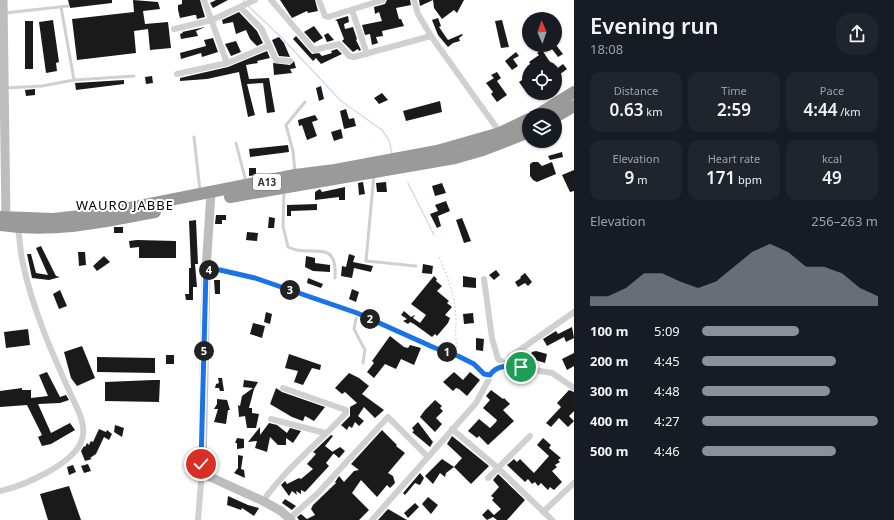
<!DOCTYPE html>
<meta charset="utf-8">
<style>
body{margin:0;font-family:"Noto Sans",sans-serif;background:#20242c;color:#f1f3f6;height:100vh;display:flex;flex-direction:column;font-size:15px;white-space:nowrap}
*{box-sizing:border-box;margin:0}
p{font-size:13px;color:#9ea1a6}
.icon{flex:none;width:22px;height:22px;fill:none;stroke:currentColor;stroke-width:2;stroke-linecap:round;stroke-linejoin:round}
.map{position:relative;flex:1;overflow:hidden}
.side{display:flex;flex-direction:column;background:#171b24;width:320px}
.side>*{flex:none}
.needle{width:26px;rotate:358deg}
.controls{position:absolute;left:522px;top:12px;display:grid;gap:8px}
.controls a{display:grid;place-items:center;width:40px;height:40px;border-radius:50%;background:#171b24;box-shadow:0 1px 3px #0004;font-size:20px}
.pin{position:absolute;display:grid;place-items:center;width:34px;height:34px;color:#fff;margin:-17px;border:2px solid #fff;border-radius:50%;box-shadow:0 1px 4px #0007}
.km{position:absolute;width:20px;height:20px;margin:-10px;border-radius:50%;background:#222;color:#fff;font-size:11px;line-height:20px;text-align:center}
.round{display:grid;place-items:center;flex:none;width:42px;height:42px;border-radius:16px;background:#20242c}
.overview{display:flex;align-items:center;justify-content:space-between;height:68px;padding:0 16px}
h1{font-size:22px;font-weight:600;line-height:30px}
.figures{display:grid;grid-template-columns:repeat(3,1fr);gap:6px;height:68px;padding:4px 16px}
.figures div{display:grid;align-content:center;border-radius:10px;background:#20242c;text-align:center}
.figures b{font-size:17px;font-weight:600}
.figures small{font-size:11px;font-weight:400}
.figures p{font-size:11px}
.chart{height:112px;padding:8px 16px}
.chart p{display:flex;justify-content:space-between}
.chart svg{width:100%;height:72px;margin-top:4px;fill:#8c9099;opacity:.7}
ul{padding:0 16px;list-style:none;font-size:13px}
li{display:grid;grid-template-columns:64px 48px 1fr;align-items:center;height:30px}
li i{height:10px;border-radius:5px;background:#8c9099}
main{display:flex;flex:1;min-height:0}
.map>svg:first-child{display:block}
</style>
<main>
<div class="map">
<svg width="574" height="520" viewBox="0 0 574 520">
<rect width="100%" height="100%" fill="#fff"/>
<g fill="none" stroke-linecap="round" stroke-linejoin="round">
<!-- stream -->
<g stroke="#ceddef" stroke-width="1.5">
<polyline points="243,0 246,3"/>
<polyline points="248,6 282,38 341,101 382,130 389,140 392,154"/>
<polyline points="408,183 434,235"/>
</g>
</g>
<!-- building -->
<g fill="#1a1a1a">
<polygon points="68,0 112,0 112,3 70,8"/>
<polygon points="133,0 158,2 160,9 143,11 145,24 168,22 171,48 150,50 148,29 134,31 136,53 77,60 72,19 134,12"/>
<polygon points="182,0 200,0 205,17 197,19 196,15 194,15 180,18 178,10 178,5 182,4"/>
<polygon points="216,0 228,0 213,8 210,3"/>
<polygon points="280,0 315,0 318,11 308,13 307,11 292,18"/>
<polygon points="387,0 410,0 411,5 396,8 399,19 401,19 404,26 382,31 383,36 376,37 378,43 372,45 370,34 365,35 362,25 382,21 379,12 375,14 374,7 385,4"/>
<polygon points="419,0 464,0 457,13 454,10 442,19 434,8 433,0 420,6"/>
<polygon points="239,12 257,31 263,43 257,46 250,39 246,30 236,34 233,22 223,24 222,20"/>
<polygon points="348,16 349,22 344,24 345,29 353,27 357,39 356,40 361,50 359,51 358,49 353,52 342,41 344,39 337,21 335,20"/>
<polygon points="438,18 441,26 439,27 448,40 462,34 463,35 459,38 460,41 453,43 448,47 438,35 432,20"/>
<polygon points="53,20 59,62 56,63 57,71 46,73 39,22"/>
<polygon points="502,20 509,47 501,48 495,21"/>
<rect x="25" y="21" width="8" height="48"/>
<polygon points="314,26 323,38 314,43 304,32"/>
<polygon points="205,27 196,31 198,36 181,39 180,34 183,33 182,32"/>
<polygon points="328,33 334,40 327,42 324,35"/>
<polygon points="296,36 312,54 319,53 322,56 332,53 331,51 337,49 342,54 321,64 316,58 313,61 293,39"/>
<polygon points="279,37 284,43 290,57 279,56 272,40"/>
<polygon points="213,38 218,52 202,57 201,53 181,59 180,53 206,46 204,40"/>
<polygon points="236,41 241,52 231,56 225,44"/>
<polygon points="549,45 556,45 563,54 558,57"/>
<polygon points="542,50 550,62 543,67 533,67 529,62 539,55 537,53"/>
<polygon points="267,51 270,58 257,61 258,63 246,65 249,79 269,78 275,112 267,113 263,83 247,84 255,115 248,117 239,72 207,79 180,81 180,78 228,67"/>
<polygon points="516,52 519,56 513,59 518,66 512,70 505,61"/>
<polygon points="294,61 296,68 290,69 292,73 274,75 273,63 290,65"/>
<polygon points="563,64 567,69 555,78 555,70"/>
<polygon points="497,72 501,78 497,81 507,95 497,102 491,94 493,92 486,83 494,78 491,75"/>
<polygon points="152,76 153,83 146,84 145,77"/>
<polygon points="527,77 529,86 524,89 519,82"/>
<polygon points="124,80 124,84 76,90 75,83"/>
<polygon points="321,86 324,99 319,101 316,88"/>
<polygon points="35,89 35,95 26,96 25,90"/>
<polygon points="382,93 388,100 379,104 374,98"/>
<polygon points="440,101 442,112 406,121 403,111"/>
<polygon points="346,109 349,119 354,118 356,126 344,129 340,111"/>
<polygon points="315,115 318,120 312,122 317,136 307,140 302,125 299,126 298,120"/>
<polygon points="341,129 343,138 334,141 331,132"/>
<polygon points="288,145 289,152 250,157 249,149"/>
<polygon points="562,152 563,157 550,160 548,156"/>
<polygon points="533,162 538,162 542,166 552,162 556,174 537,182 533,180 530,176 530,164"/>
<polygon points="249,168 256,168 256,175 249,176"/>
<polygon points="574,170 574,191 570,192 562,175"/>
<polygon points="363,182 365,194 359,195 358,183"/>
<polygon points="386,182 387,192 377,192 376,183"/>
<polygon points="442,183 446,193 435,196 432,186"/>
<polygon points="345,187 345,200 339,200 339,197 315,200 315,192 320,189 322,192"/>
<polygon points="446,201 450,211 438,216 441,226 437,228 430,214 438,211 435,205"/>
<polygon points="317,204 317,210 291,211 291,216 287,216 287,205"/>
<polygon points="216,215 226,215 226,220 222,220 222,224 215,224"/>
<polygon points="269,217 275,218 274,228 268,228"/>
<polygon points="462,218 466,228 471,241 464,243 456,220"/>
<polygon points="196,220 198,264 195,264 197,287 193,287 193,300 186,300 185,294 189,294 189,268 191,268 189,221"/>
<rect x="114" y="227" width="9" height="6"/>
<polygon points="247,232 258,233 257,241 246,240"/>
<polygon points="137,240 176,241 176,258 139,258 139,247 130,248 129,241"/>
<polygon points="41,246 56,276 60,277 49,280 32,278 27,254 31,254 36,273 48,275 36,248"/>
<polygon points="78,252 85,252 86,265 79,266"/>
<polygon points="349,254 355,256 353,262 373,266 371,272 354,268 352,278 341,276 342,266 346,267"/>
<polygon points="104,256 110,262 97,271 93,266"/>
<polygon points="306,256 315,258 315,263 330,265 330,272 313,271 305,267"/>
<polygon points="423,264 433,266 432,274 422,273"/>
<polygon points="496,270 500,275 494,280 489,275"/>
<polygon points="525,273 532,282 528,286 525,283 518,287 515,282 521,278 520,277"/>
<polygon points="434,276 437,279 436,281 442,286 437,291 449,301 447,303 452,307 445,315 450,318 448,323 437,336 435,334 432,337 414,324 410,322 408,324 403,321 407,319 401,315 404,311 411,317 415,315 413,318 420,323 426,315 411,304"/>
<polygon points="463,276 476,278 476,288 463,287"/>
<polygon points="308,278 323,284 321,288 307,283"/>
<polygon points="214,280 220,280 220,294 215,294"/>
<polygon points="352,289 359,292 356,302 349,299"/>
<polygon points="60,290 67,306 59,309 53,294"/>
<polygon points="266,312 272,314 270,324 264,322"/>
<polygon points="473,313 474,323 464,324 463,314"/>
<polygon points="253,323 265,326 262,338 250,334"/>
<polygon points="572,327 574,338 566,342 564,337 547,346 543,339 556,331 558,334"/>
<polygon points="28,329 30,345 6,348 4,332"/>
<polygon points="390,336 404,347 408,348 410,345 421,348 414,365 401,359 396,369 385,364 374,378 367,372 374,363 372,361"/>
<polygon points="476,338 484,339 483,351 476,350"/>
<polygon points="82,346 95,378 77,386 71,378 64,352"/>
<polygon points="536,351 547,354 545,363 532,359 530,356 532,352"/>
<polygon points="574,353 574,366 567,370 562,359"/>
<polygon points="289,354 321,365 320,370 312,368 303,385 294,382 298,371 285,368"/>
<rect x="166" y="355" width="8" height="9"/>
<polygon points="97,357 155,358 155,373 97,372"/>
<polygon points="47,372 60,397 66,395 69,400 60,403 38,404 51,433 70,423 75,430 51,444 42,446 38,437 42,435 27,405 0,407 0,391 22,388 22,390 31,390 31,398 48,396 39,375"/>
<polygon points="454,372 463,380 470,372 480,380 467,396 459,389 456,388 453,391 443,382"/>
<polygon points="349,373 359,378 369,386 362,394 384,410 375,418 364,407 358,416 364,421 359,426 355,422 352,428 349,426 347,430 341,425 350,416 350,407 357,403 345,392 342,394 335,388"/>
<polygon points="218,378 222,378 224,391 220,391 219,388 215,388 216,384 219,383"/>
<polygon points="153,380 160,380 159,402 105,401 105,382"/>
<polygon points="244,380 258,382 254,389 249,408 252,408 252,413 259,414 256,428 247,428 245,416 239,417 238,405 240,406 242,396 253,388 243,387"/>
<polygon points="276,388 282,392 325,407 314,421 305,416 303,421 292,417 270,404"/>
<polygon points="491,390 503,399 504,398 510,404 503,410 514,421 488,445 479,436 477,438 468,431 479,419 490,428 496,422 497,420 483,408 490,400 486,396"/>
<polygon points="569,390 574,392 574,411 569,416 574,421 568,427 559,418 551,427 546,423 561,407 557,403"/>
<polygon points="217,399 227,400 230,410 228,410 226,424 214,422 218,409 214,409 217,404"/>
<polygon points="435,400 442,406 440,408 443,411 436,418 442,424 435,432 420,417 425,410"/>
<polygon points="418,422 433,442 430,447 412,432 414,431 412,428"/>
<polygon points="269,423 277,425 287,433 290,428 301,431 293,443 286,438 286,445 278,445 270,437 267,452 255,448 257,441 248,442 260,427 260,435"/>
<polygon points="115,425 124,428 122,437 114,432"/>
<polygon points="99,429 106,432 107,430 112,434 109,440 104,437 96,454 90,458 92,459 85,461 81,451 84,446 85,447 87,443 89,445 91,441 93,442"/>
<polygon points="382,430 397,445 396,446 405,453 388,473 393,476 395,483 390,488 387,485 377,497 361,480 352,493 369,510 359,520 299,520 297,517 301,514 307,519 315,515 311,509 313,505 336,483 335,482 339,476 344,482 354,471 359,470 351,464"/>
<polygon points="331,435 333,436 325,446 334,453 326,463 329,466 305,492 301,490 301,494 296,491 297,495 292,491 289,496 281,485 285,481 287,484 299,478 301,479 313,469 307,464 316,454 313,452"/>
<polygon points="452,436 489,466 471,484 454,467 462,458 447,444"/>
<polygon points="237,438 244,439 244,448 237,449 237,443 235,443"/>
<polygon points="543,438 551,445 549,448 561,458 558,460 560,462 555,465 557,467 552,471 562,482 554,490 550,487 548,490 541,483 538,486 535,482 532,484 528,479 525,482 507,465 514,459 517,462 520,459 534,473 549,456 537,445"/>
<polygon points="340,447 345,451 339,458 332,452"/>
<polygon points="238,455 243,456 241,469 244,470 245,478 234,473 238,468"/>
<polygon points="442,459 454,467 446,473 445,477 440,473 433,484 425,476"/>
<polygon points="88,464 91,471 84,473 81,466"/>
<polygon points="73,465 76,472 69,475 67,467"/>
<polygon points="420,473 424,478 420,485 415,483 405,495 403,493"/>
<polygon points="498,474 525,500 507,520 497,520 493,517 487,520 482,515 488,509 494,515 501,509 492,500 494,498 491,496 499,487 493,480"/>
<polygon points="69,486 81,520 48,520 40,494"/>
<polygon points="228,496 248,505 259,508 254,516 242,508 241,510 227,505"/>
<polygon points="428,497 438,505 431,514 422,504"/>
<polygon points="285,499 296,506 292,510 282,503"/>
<polygon points="415,503 419,507 408,518 404,513"/>
<polygon points="388,509 407,520 378,520"/>
</g>
<g fill="none" stroke-linecap="round" stroke-linejoin="round">
<!-- path -->
<path stroke="#cdcdcd" stroke-width="1" stroke-dasharray="2 2" stroke-linecap="butt" d="M439,257C448,277 455,296 456,318C456,329 455,338 457,349"/>
<!-- lane -->
<g stroke="#d0d0d0" stroke-width="3">
<polyline points="61,7 74,80"/>
<polyline points="5,13 68,6"/>
<polyline points="6,88 42,86 74,80 134,76"/>
<polyline points="194,137 200,191"/>
<polyline points="236,143 246,182"/>
<polyline points="295,172 293,151 286,125 305,102"/>
<polyline points="374,174 366,261 416,266"/>
<path d="M284,191L283,226L288,247C310,259 338,236 335,278"/>
<polyline points="357,313 354,329 365,350 363,363"/>
</g>
<!-- street -->
<g stroke="#d0d0d0" stroke-width="6">
<polyline points="204,0 227,63"/>
<polyline points="271,0 314,50 339,44 349,56 354,57 431,36"/>
<polyline points="319,0 325,16 328,17 383,0"/>
<polyline points="414,0 418,14 431,36 501,134"/>
<polyline points="241,8 261,28 276,60 290,61"/>
<polyline points="352,10 367,54"/>
<polyline points="174,29 212,20 255,0"/>
<polyline points="177,74 227,63 268,46"/>
<polyline points="206,270 220,270 255,278 357,313 435,348 458,356 474,364 483,374 490,375"/>
<polyline points="484,279 492,338 498,359 506,365 552,373 574,388"/>
<polyline points="271,419 325,433"/>
<polyline points="452,429 498,468 552,520"/>
<polyline points="488,478 530,436"/>
<path d="M0,491C23,486 75,464 82,439C87,425 77,408 71,395C52,353 33,310 23,264C20,252 20,240 18,228"/>
<path d="M263,501C287,467 319,443 346,413V410L283,388"/>
<polyline points="543,512 574,483"/>
<polyline points="290,518 317,494 388,417 428,457"/>
<polyline points="198,520 202,469"/>
<polyline points="372,520 476,403 494,370 506,365 510,357 574,312"/>
</g>
<!-- secondary -->
<g stroke="#bdbdbd" stroke-width="9">
<polyline points="3,0 6,223"/>
<polyline points="211,193 206,270 202,469 208,476 263,501 281,511 291,520"/>
</g>
<!-- highway -->
<g stroke="#9a9a9a" stroke-width="12">
<polyline points="537,115 574,92"/>
<polyline points="555,117 574,106"/>
<polyline points="230,197 455,158 483,150 529,132"/>
<polyline points="0,217 53,219 99,214 295,175 335,170 437,151 500,133 529,119"/>
<path d="M0,225C53,233 104,222 155,212"/>
</g>
</g>
<g fill="none" stroke-linecap="round" stroke-linejoin="round">
<defs>
<path id="route" d="M201,464L206,270H220L255,278L357,313L435,348L458,356L474,364L484,374L490,375C497,364 509,366 521,367"/>
</defs>
<!-- route casing -->
<use href="#route" stroke="#fff" stroke-width="8"/>
<!-- route -->
<use href="#route" stroke="#1a73e8" stroke-width="5"/>
</g>
<g text-anchor="middle" dominant-baseline="central" stroke-width="4" stroke-linejoin="round" paint-order="stroke">
<!-- shield labels -->
<rect fill="#fff" stroke="#707070" stroke-width="1" x="253" y="174" width="28" height="16" rx="3"/>
<g font-size="10" font-weight="bold" fill="#333">
<text x="267" y="182">A13</text>
</g>
<!-- quarter labels -->
<g font-size="13" letter-spacing="1" fill="#000" stroke="#fff">
<text x="125" y="205">WAURO JABBE</text>
</g>
</g>
</svg>
<div class="controls">
<a><svg class="needle" viewBox="-14 -14 28 28"><path d="M0-13l5 13h-10z" fill="#e53935"/><path d="M0 13l5-13h-10z" fill="#9ea1a6"/></svg></a>
<a><svg class="icon" aria-label="locate" viewBox="0 0 24 24"><circle cx="12" cy="12" r="6"/><path d="M12 2v4M12 18v4M2 12h4M18 12h4"/></svg></a>
<a><svg class="icon" aria-label="layers" viewBox="0 0 24 24"><path d="M12 4l9 5-9 5-9-5zM3 14l9 5 9-5"/></svg></a>
</div>
<div class="pin" style="left:521px;top:367px;background:#1e9e55"><svg class="icon" aria-label="arrive" viewBox="0 0 24 24"><path d="M6 21V4h12l-3 4 3 4H6"/></svg></div>
<div class="pin" style="left:201px;top:464px;background:#d93025"><svg class="icon" aria-label="check" viewBox="0 0 24 24"><path d="M5 12l5 5 9-10"/></svg></div>
<b class="km" style="left:447px;top:352px">1</b>
<b class="km" style="left:370px;top:319px">2</b>
<b class="km" style="left:290px;top:290px">3</b>
<b class="km" style="left:209px;top:270px">4</b>
<b class="km" style="left:204px;top:351px">5</b>
</div>
<section class="side">
<div class="overview"><div><h1>Evening run</h1><p>18:08</p></div><a class="round"><svg class="icon" aria-label="share" viewBox="0 0 24 24"><path d="M12 15V3M7 8l5-5 5 5M5 13v7h14v-7"/></svg></a></div>
<div class="figures">
<div><p>Distance</p><b>0.63<small> km</small></b></div>
<div><p>Time</p><b>2:59</b></div>
<div><p>Pace</p><b>4:44<small> /km</small></b></div>
</div>
<div class="figures">
<div><p>Elevation</p><b>9<small> m</small></b></div>
<div><p>Heart rate</p><b>171<small> bpm</small></b></div>
<div><p>kcal</p><b>49</b></div>
</div>
<div class="chart"><p><span>Elevation</span>256–263 m</p>
<svg viewBox="0 0 160 44" preserveAspectRatio="none"><path d="M0 44V38L10 38L20 33L30 24L40 24L50 29L60 33L70 29L80 20L90 11L100 6L110 11L120 20L130 20L140 24L150 33L160 38V44z"/></svg>
</div>
<ul>
<li><b>100 m</b>5:09<i style="width:55%"></i></li>
<li><b>200 m</b>4:45<i style="width:76%"></i></li>
<li><b>300 m</b>4:48<i style="width:73%"></i></li>
<li><b>400 m</b>4:27<i style="width:100%"></i></li>
<li><b>500 m</b>4:46<i style="width:76%"></i></li>
</ul>
</section>
</main>
